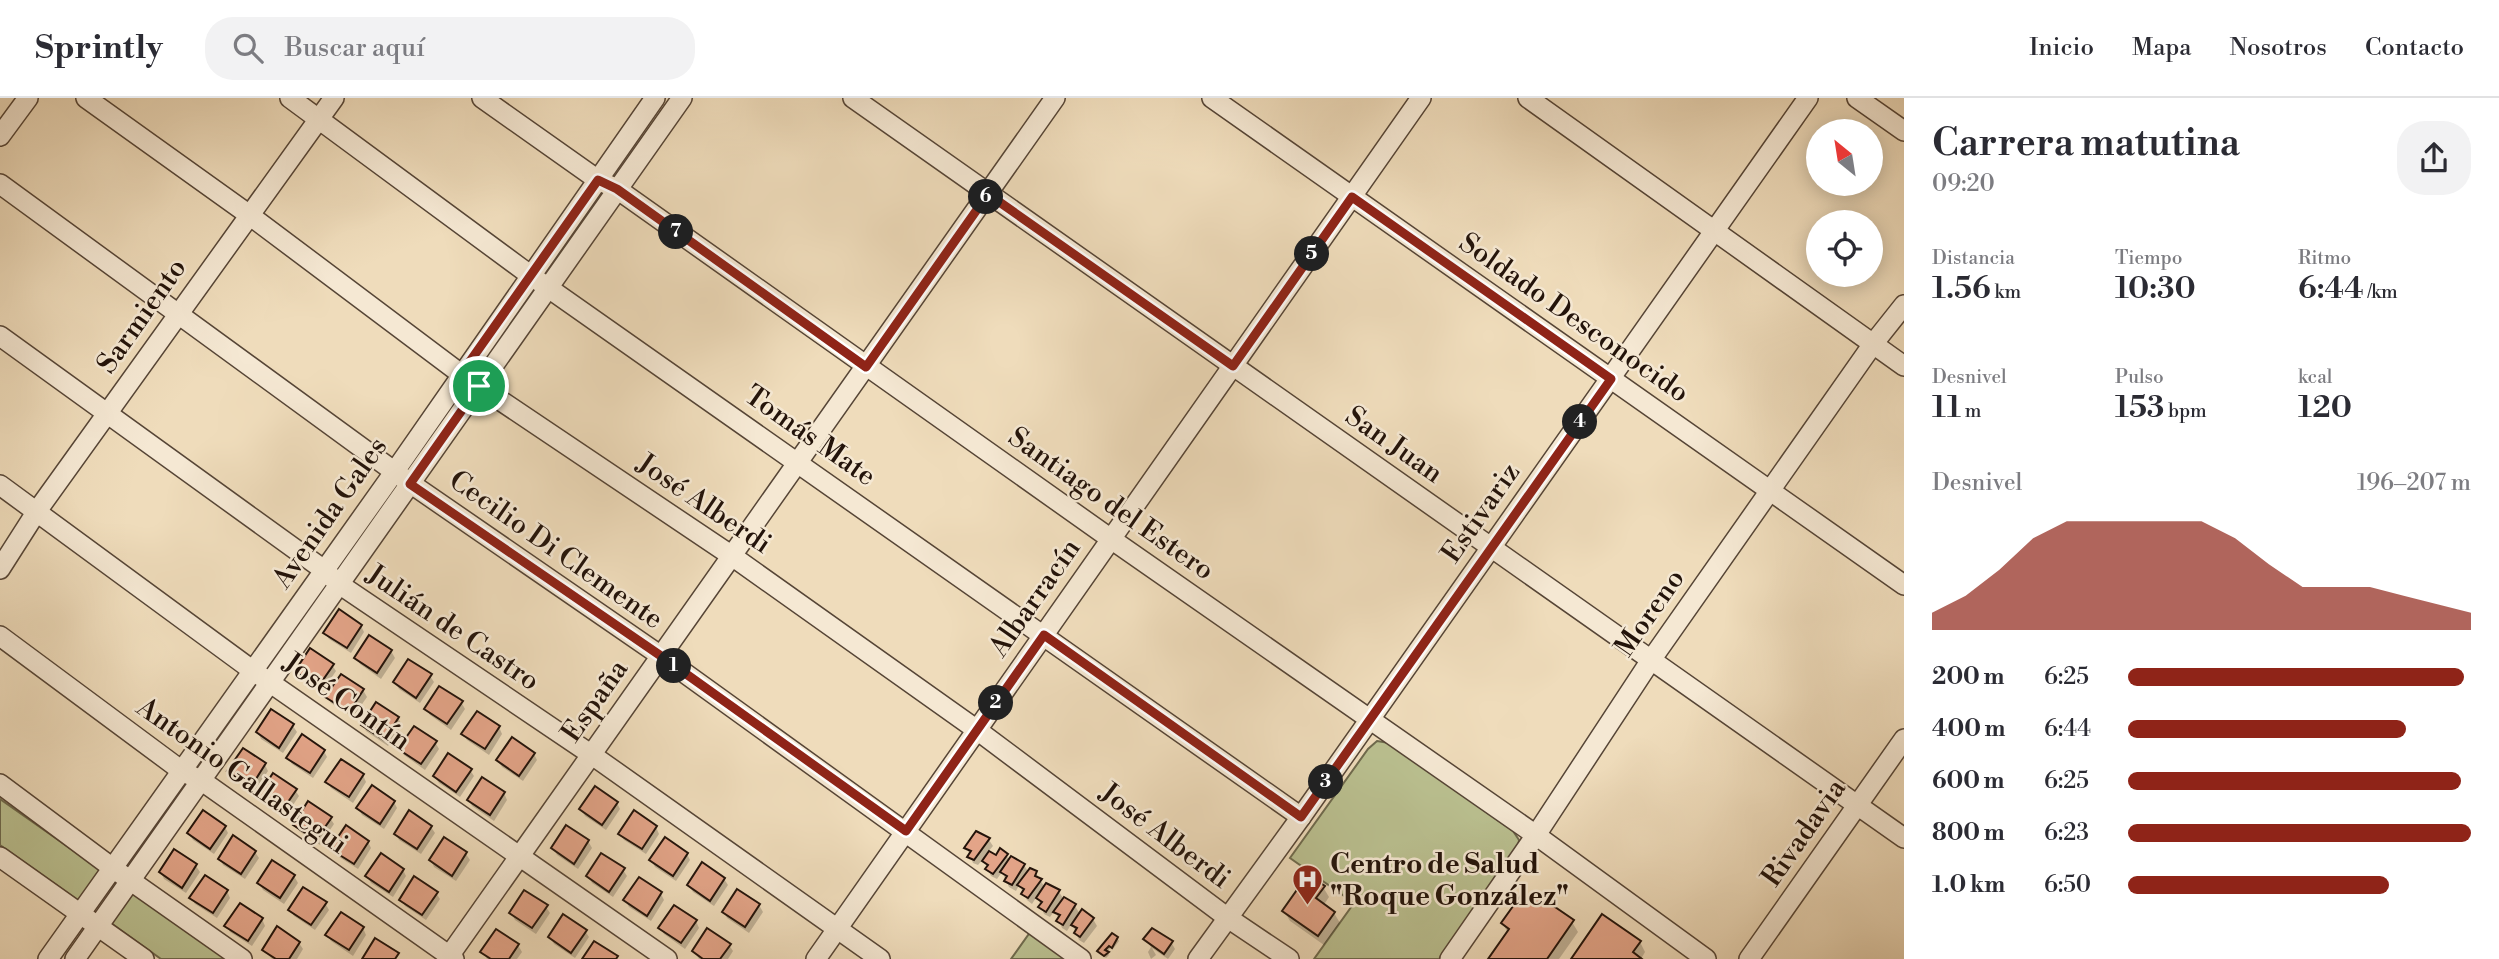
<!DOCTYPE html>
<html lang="es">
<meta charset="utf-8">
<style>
body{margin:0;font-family:"Libre Bodoni",serif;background:#f2f2f3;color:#2b2b33;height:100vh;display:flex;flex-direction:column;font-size:26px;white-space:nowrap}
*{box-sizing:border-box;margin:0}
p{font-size:23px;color:#7c7c81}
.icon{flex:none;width:38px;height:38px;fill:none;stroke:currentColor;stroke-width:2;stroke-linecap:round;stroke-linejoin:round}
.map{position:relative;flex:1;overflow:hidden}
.side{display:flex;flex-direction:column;background:#fff;width:595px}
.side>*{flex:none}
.needle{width:46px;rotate:330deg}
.tools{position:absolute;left:1806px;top:21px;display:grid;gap:14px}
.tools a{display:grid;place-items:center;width:77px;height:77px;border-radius:50%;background:#fff;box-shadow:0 4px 18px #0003;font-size:35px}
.pin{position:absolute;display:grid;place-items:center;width:60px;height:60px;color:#fff;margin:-30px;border:4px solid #fff;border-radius:50%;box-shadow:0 2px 7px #0007}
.km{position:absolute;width:35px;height:35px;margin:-18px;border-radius:50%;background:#222;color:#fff;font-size:19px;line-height:35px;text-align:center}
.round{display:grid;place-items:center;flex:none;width:74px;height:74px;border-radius:28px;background:#f2f2f3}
.summary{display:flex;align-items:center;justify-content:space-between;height:119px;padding:0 28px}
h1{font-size:38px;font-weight:600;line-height:52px}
.stats{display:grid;grid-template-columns:repeat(3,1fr);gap:10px;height:119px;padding:7px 28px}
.stats div{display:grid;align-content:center}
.stats b{font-size:30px;font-weight:600}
.stats small{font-size:19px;font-weight:400}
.stats p{font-size:19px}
.chart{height:196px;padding:14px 28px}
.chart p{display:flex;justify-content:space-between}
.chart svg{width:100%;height:126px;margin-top:7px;fill:#8f2418;opacity:.7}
ul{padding:0 28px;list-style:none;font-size:23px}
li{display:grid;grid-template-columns:112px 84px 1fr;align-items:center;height:52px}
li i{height:18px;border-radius:9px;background:#8f2418}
header{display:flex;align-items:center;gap:42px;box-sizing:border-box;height:98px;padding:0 35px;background:#fff;border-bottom:2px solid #e1e1e2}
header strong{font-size:33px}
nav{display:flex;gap:38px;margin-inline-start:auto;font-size:24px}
.search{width:490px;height:63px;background:#f2f2f3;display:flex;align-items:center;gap:18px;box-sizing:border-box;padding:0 24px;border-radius:28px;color:#7c7c81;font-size:26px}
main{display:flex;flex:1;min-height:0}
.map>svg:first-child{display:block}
</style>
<header>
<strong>Sprintly</strong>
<div class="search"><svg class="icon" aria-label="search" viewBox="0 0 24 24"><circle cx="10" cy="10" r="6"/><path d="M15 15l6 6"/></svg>Buscar aquí</div>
<nav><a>Inicio</a><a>Mapa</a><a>Nosotros</a><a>Contacto</a></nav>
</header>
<main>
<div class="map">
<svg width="1904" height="861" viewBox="0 0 1904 861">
<rect width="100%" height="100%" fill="#efdcbb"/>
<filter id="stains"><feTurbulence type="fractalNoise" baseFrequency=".00286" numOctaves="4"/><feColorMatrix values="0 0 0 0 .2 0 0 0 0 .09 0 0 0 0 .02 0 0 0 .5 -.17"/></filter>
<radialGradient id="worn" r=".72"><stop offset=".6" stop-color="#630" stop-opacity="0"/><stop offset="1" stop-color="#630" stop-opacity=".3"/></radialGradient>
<!-- green -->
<g fill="#bac090" stroke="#6e6a4d" stroke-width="2">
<polygon points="1377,643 1389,645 1513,733 1519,742 1518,750 1439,861 1314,861 1354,805 1290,760 1368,651"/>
<polygon points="0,701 101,772 79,803 0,747"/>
<polygon points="133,795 227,861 161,861 111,825"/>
<polygon points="1031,833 1069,861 1011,861"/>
</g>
<!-- shadow -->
<g fill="#0003">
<polygon points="361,528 364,534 351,555 329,541 325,535"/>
<polygon points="391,553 395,560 381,581 360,566 356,560"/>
<polygon points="332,567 336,573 322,594 301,580 297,573"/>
<polygon points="430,578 434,584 420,605 399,591 395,584"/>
<polygon points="363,592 367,599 353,619 331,605 327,599"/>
<polygon points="461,604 465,611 451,632 430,617 426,611"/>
<polygon points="272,613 293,628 297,634 283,655 261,641 258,634"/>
<polygon points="398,620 402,627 388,648 366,633 363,627"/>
<polygon points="499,629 502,636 489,657 467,642 463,636"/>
<polygon points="435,644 439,651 425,672 404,657 400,651"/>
<polygon points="324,653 327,659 313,680 292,666 288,660"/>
<polygon points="534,656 537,662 523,683 502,669 498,663"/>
<polygon points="265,667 268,673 254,694 233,680 229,673"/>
<polygon points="470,672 474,678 460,699 439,685 435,679"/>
<polygon points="363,677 366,684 353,705 331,690 327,684"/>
<polygon points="295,692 299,698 285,719 264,705 260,698"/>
<polygon points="504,695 507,702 494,723 472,708 469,702"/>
<polygon points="394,704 397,710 384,731 362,717 358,710"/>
<polygon points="617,705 620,711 606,732 585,718 581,711"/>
<polygon points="330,720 334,726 320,747 299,733 295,727"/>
<polygon points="225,729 228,735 214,756 193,742 189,735"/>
<polygon points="431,729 435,735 421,756 399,742 396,736"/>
<polygon points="567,729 588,743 592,750 578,771 557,757 553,750"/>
<polygon points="656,729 659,736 646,756 624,742 620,736"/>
<polygon points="977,735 989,742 993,748 987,755 996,759 1006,757 1010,763 1024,767 1029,775 1036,775 1045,790 1047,787 1059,794 1063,800 1075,808 1080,816 1082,814 1093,821 1097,828 1084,845 1079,842 1072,825 1067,833 1062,830 1055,812 1050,819 1044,816 1037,798 1032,806 1027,802 1019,787 1016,793 1009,789 1002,774 997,781 991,778 983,761 978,767 973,765 967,750"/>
<polygon points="368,744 371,750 358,771 336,757 332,751"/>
<polygon points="255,754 259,760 245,781 223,767 220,761"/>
<polygon points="466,756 470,762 456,783 434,769 431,762"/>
<polygon points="687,756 690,762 676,783 655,769 651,762"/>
<polygon points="273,764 294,778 298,785 284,806 263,792 259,785"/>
<polygon points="196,768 200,774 186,795 164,781 161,774"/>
<polygon points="403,772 406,778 393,799 371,785 367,778"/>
<polygon points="623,772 627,778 613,799 592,785 588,778"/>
<polygon points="724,781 728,787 714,808 693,794 689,788"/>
<polygon points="1323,789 1329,799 1323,808 1334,815 1340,825 1324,847 1290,823 1284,813 1304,795"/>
<polygon points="227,793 230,800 217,820 195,806 191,800"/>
<polygon points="436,795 440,801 426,822 405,808 401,802"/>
<polygon points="661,796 664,802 651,823 629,809 625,802"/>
<polygon points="325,805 329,812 315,832 294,818 290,812"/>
<polygon points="759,807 763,814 749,835 727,820 724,814"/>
<polygon points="546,809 550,815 536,836 515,822 511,815"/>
<polygon points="262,821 265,828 252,848 230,834 227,828"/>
<polygon points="696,823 699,830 685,851 664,836 660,830"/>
<polygon points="1572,824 1578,834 1559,861 1490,861 1508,835 1503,826"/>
<polygon points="363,830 366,837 353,858 331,843 327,837"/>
<polygon points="585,833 589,839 575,860 554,846 550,839"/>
<polygon points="1117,840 1119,843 1113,851 1111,849 1107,854 1109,857 1106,860 1101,856 1099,854"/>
<polygon points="1145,841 1171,844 1175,851 1168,861 1152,850 1156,857 1151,861 1148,854 1151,849"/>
<polygon points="1640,844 1645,854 1641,861 1573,861"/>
<polygon points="299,845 303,851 297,861 272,861 264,852"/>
<polygon points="518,847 522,854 517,861 487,861 483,854"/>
<polygon points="729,847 733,853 728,861 699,861 694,853"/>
</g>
<!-- building -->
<g fill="#e3a488" stroke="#23130a" stroke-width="2">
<polygon points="339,511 362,527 347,550 323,535"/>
<polygon points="369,537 392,552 377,575 354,560"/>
<polygon points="310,550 334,566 318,589 295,573"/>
<polygon points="408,561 432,576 416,600 393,584"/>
<polygon points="341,576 364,591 349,614 325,599"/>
<polygon points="439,588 463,603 447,626 424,611"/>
<polygon points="376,604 399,619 384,642 361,627"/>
<polygon points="271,611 294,626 279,650 256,634"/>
<polygon points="477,613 500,628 485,651 461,636"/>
<polygon points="414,628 437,643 421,666 398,651"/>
<polygon points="302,636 325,652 310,675 286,660"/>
<polygon points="512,639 535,655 519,678 496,662"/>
<polygon points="243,650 266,665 251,689 227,673"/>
<polygon points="448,655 472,671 456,694 433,678"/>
<polygon points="341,661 364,676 349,699 325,684"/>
<polygon points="273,675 297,691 281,714 258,698"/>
<polygon points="482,679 505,694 490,717 467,702"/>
<polygon points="372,687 395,703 380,726 356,710"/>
<polygon points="595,688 618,704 602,727 579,711"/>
<polygon points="308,703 332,719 316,742 293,727"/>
<polygon points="203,712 226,728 210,751 187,735"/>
<polygon points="409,712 432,728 417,751 394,736"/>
<polygon points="634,712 657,728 642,751 618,736"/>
<polygon points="346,727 369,743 354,766 330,751"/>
<polygon points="566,727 589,742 574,766 551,750"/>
<polygon points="976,733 990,740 974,762 967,759 971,753 964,750"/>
<polygon points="233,737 256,753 241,776 218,761"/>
<polygon points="444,739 467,754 452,778 429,762"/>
<polygon points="665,739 688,755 673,778 649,762"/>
<polygon points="1000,750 1008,756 993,776 985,771 988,767 982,763 989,753 996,757"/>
<polygon points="174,751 197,766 182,790 159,774"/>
<polygon points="381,755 404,771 389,794 365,778"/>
<polygon points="601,755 625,770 609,794 586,778"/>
<polygon points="1011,758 1025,766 1012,787 1004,783 1007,778 1000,774"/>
<polygon points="272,762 295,777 280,800 257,785"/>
<polygon points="702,764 725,780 710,803 687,787"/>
<polygon points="1030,770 1037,773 1035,778 1042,781 1028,800 1021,796 1024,791 1017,787"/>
<polygon points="205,777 228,792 213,815 189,800"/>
<polygon points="414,778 438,794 422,817 399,802"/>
<polygon points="639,779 662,794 647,818 623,802"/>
<polygon points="1312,779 1325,788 1316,800 1335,814 1318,838 1282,813 1299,789 1303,792"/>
<polygon points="1046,785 1060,792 1046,814 1038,809 1042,804 1036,800"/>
<polygon points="303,789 327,804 311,827 288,812"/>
<polygon points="737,791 760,806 745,829 722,814"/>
<polygon points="524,792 548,807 532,830 509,815"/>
<polygon points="1533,794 1574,822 1547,861 1488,861 1509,831 1501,825 1521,797 1527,801"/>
<polygon points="1064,799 1076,806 1063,827 1056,823 1060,817 1053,814"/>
<polygon points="240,805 263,820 248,843 224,828"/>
<polygon points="674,807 697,822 681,845 658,830"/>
<polygon points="1082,811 1094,820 1080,839 1074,835 1077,830 1071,827"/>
<polygon points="341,814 364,829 349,852 325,837"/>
<polygon points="563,816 587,832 571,855 548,839"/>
<polygon points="1602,816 1641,843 1633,854 1642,861 1571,861"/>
<polygon points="277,828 300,844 289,861 276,861 262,852"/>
<polygon points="707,830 731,846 720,861 703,861 692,853"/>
<polygon points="1152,830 1173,843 1164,856 1143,841"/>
<polygon points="496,831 519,846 509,861 491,861 480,854"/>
<polygon points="1112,835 1118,839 1112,850 1109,848 1105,852 1109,854 1104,858 1097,853"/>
<polygon points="375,840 399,855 395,861 362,861"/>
<polygon points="594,843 618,858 616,861 582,861"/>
</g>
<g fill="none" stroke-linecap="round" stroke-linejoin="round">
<defs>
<g id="minor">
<polyline points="86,0 248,116 461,276 732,458 977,632 1228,820 1289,861"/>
<polyline points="290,0 530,177 1301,719"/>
<polyline points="482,0 598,82 617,91 1111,441 1533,735 1706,861"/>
<polyline points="853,0 1904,740"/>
<polyline points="1212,0 1904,487"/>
<polyline points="1528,0 1904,268"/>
<polyline points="1857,0 1904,33"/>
<polyline points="0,38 28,0"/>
<polyline points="0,86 410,385 661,558 1081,861"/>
<polyline points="0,238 324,472 339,486 592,657 880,861"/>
<polyline points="0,387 252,572 667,861"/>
<polyline points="0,471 37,413 334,0"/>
<polyline points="0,538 182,673 202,683 454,861"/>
<polyline points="0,686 114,771 242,861"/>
<polyline points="0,759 144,861"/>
<polyline points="48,861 395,373 655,0"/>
<polyline points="75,861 682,0"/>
<polyline points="447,861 1055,0"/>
<polyline points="816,861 1421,0"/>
<polyline points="1198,861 1301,719 1808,0"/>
<polyline points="1450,861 1536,737 1651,562 1873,246 1904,207"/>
<polyline points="1749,861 1904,641"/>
</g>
</defs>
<!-- minor casing -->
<use href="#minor" stroke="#564536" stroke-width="22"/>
<!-- minor -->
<use href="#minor" stroke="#f5e8d3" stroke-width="19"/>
</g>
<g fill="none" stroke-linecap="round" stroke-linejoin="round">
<defs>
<polygon id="route" points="598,82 617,91 866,269 988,96 1233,268 1352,99 1611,281 1301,719 1044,537 906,733 661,558 410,386 479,288 461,276"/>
</defs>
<!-- route casing -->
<use href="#route" stroke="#fff" stroke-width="14"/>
<!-- route -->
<use href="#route" stroke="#8f2418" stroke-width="9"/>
</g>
<!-- icons -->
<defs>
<symbol id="hospital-pin" viewBox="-11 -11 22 30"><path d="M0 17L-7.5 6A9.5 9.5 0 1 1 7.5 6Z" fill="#8f2418" stroke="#f5e8d3"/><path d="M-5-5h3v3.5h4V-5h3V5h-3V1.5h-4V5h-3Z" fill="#fff"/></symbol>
</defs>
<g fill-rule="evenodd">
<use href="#hospital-pin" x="1290" y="764" width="35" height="47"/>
</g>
<g text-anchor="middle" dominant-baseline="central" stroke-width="5" stroke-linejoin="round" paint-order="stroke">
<!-- street labels -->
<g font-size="28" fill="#23130a" stroke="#f5e8d3">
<text transform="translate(142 218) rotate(-55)">Sarmiento</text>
<text transform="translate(1574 220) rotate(35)">Soldado Desconocido</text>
<text transform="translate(810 338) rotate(35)">Tomás Mate</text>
<text transform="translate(1394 347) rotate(35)">San Juan</text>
<text transform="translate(704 406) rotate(34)">José Alberdi</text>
<text transform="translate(1111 406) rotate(35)">Santiago del Estero</text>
<text transform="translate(330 415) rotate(-55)">Avenida Gales</text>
<text transform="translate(1481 415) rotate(-55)">Estivariz</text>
<text transform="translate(556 452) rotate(35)">Cecilio Di Clemente</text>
<text transform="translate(1035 500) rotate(-55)">Albarracín</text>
<text transform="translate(1650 515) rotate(-55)">Moreno</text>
<text transform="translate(453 530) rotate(34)">Julián de Castro</text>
<text transform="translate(595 603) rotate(-55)">España</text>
<text transform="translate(347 604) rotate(35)">José Contín</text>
<text transform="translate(242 678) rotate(35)">Antonio Gallastegui</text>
<text transform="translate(1804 735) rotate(-55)">Rivadavia</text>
<text transform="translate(1165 738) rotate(37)">José Alberdi</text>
</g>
<!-- poi labels -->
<g font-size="28" font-weight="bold" fill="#23130a" stroke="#f5e8d3" text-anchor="start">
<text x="1330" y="766">Centro de Salud<tspan x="1330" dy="32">"Roque González"</tspan></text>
</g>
</g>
<rect width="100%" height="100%" filter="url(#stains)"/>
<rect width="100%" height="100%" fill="url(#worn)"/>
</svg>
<div class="tools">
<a><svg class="needle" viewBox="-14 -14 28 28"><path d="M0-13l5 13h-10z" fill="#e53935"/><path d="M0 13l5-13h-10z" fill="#7c7c81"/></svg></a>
<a><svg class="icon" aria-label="locate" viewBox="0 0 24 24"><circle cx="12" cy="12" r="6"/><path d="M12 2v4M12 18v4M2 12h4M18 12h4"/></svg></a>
</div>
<div class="pin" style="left:479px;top:288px;background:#1e9e55"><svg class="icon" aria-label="arrive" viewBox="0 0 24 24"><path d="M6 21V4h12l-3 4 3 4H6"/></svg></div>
<b class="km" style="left:674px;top:568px">1</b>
<b class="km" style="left:996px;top:605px">2</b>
<b class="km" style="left:1326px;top:684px">3</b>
<b class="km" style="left:1580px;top:324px">4</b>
<b class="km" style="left:1312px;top:156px">5</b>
<b class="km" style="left:986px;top:99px">6</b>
<b class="km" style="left:676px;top:134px">7</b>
</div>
<section class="side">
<div class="summary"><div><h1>Carrera matutina</h1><p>09:20</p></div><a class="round"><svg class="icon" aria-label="share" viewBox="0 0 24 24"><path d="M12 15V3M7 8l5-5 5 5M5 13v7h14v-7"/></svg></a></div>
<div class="stats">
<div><p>Distancia</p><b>1.56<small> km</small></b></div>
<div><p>Tiempo</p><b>10:30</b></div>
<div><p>Ritmo</p><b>6:44<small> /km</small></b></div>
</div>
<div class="stats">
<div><p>Desnivel</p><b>11<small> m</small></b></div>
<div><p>Pulso</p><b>153<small> bpm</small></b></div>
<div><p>kcal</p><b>120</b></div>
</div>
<div class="chart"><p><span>Desnivel</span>196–207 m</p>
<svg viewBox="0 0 160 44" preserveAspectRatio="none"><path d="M0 44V38L10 32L20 23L30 12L40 6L50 6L60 6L70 6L80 6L90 12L100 21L110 29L120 29L130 29L140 32L150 35L160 38V44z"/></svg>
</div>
<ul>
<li><b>200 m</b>6:25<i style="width:98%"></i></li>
<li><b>400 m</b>6:44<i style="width:81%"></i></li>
<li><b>600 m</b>6:25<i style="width:97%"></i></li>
<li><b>800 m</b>6:23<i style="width:100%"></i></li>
<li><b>1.0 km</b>6:50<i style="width:76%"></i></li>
</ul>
</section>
</main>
